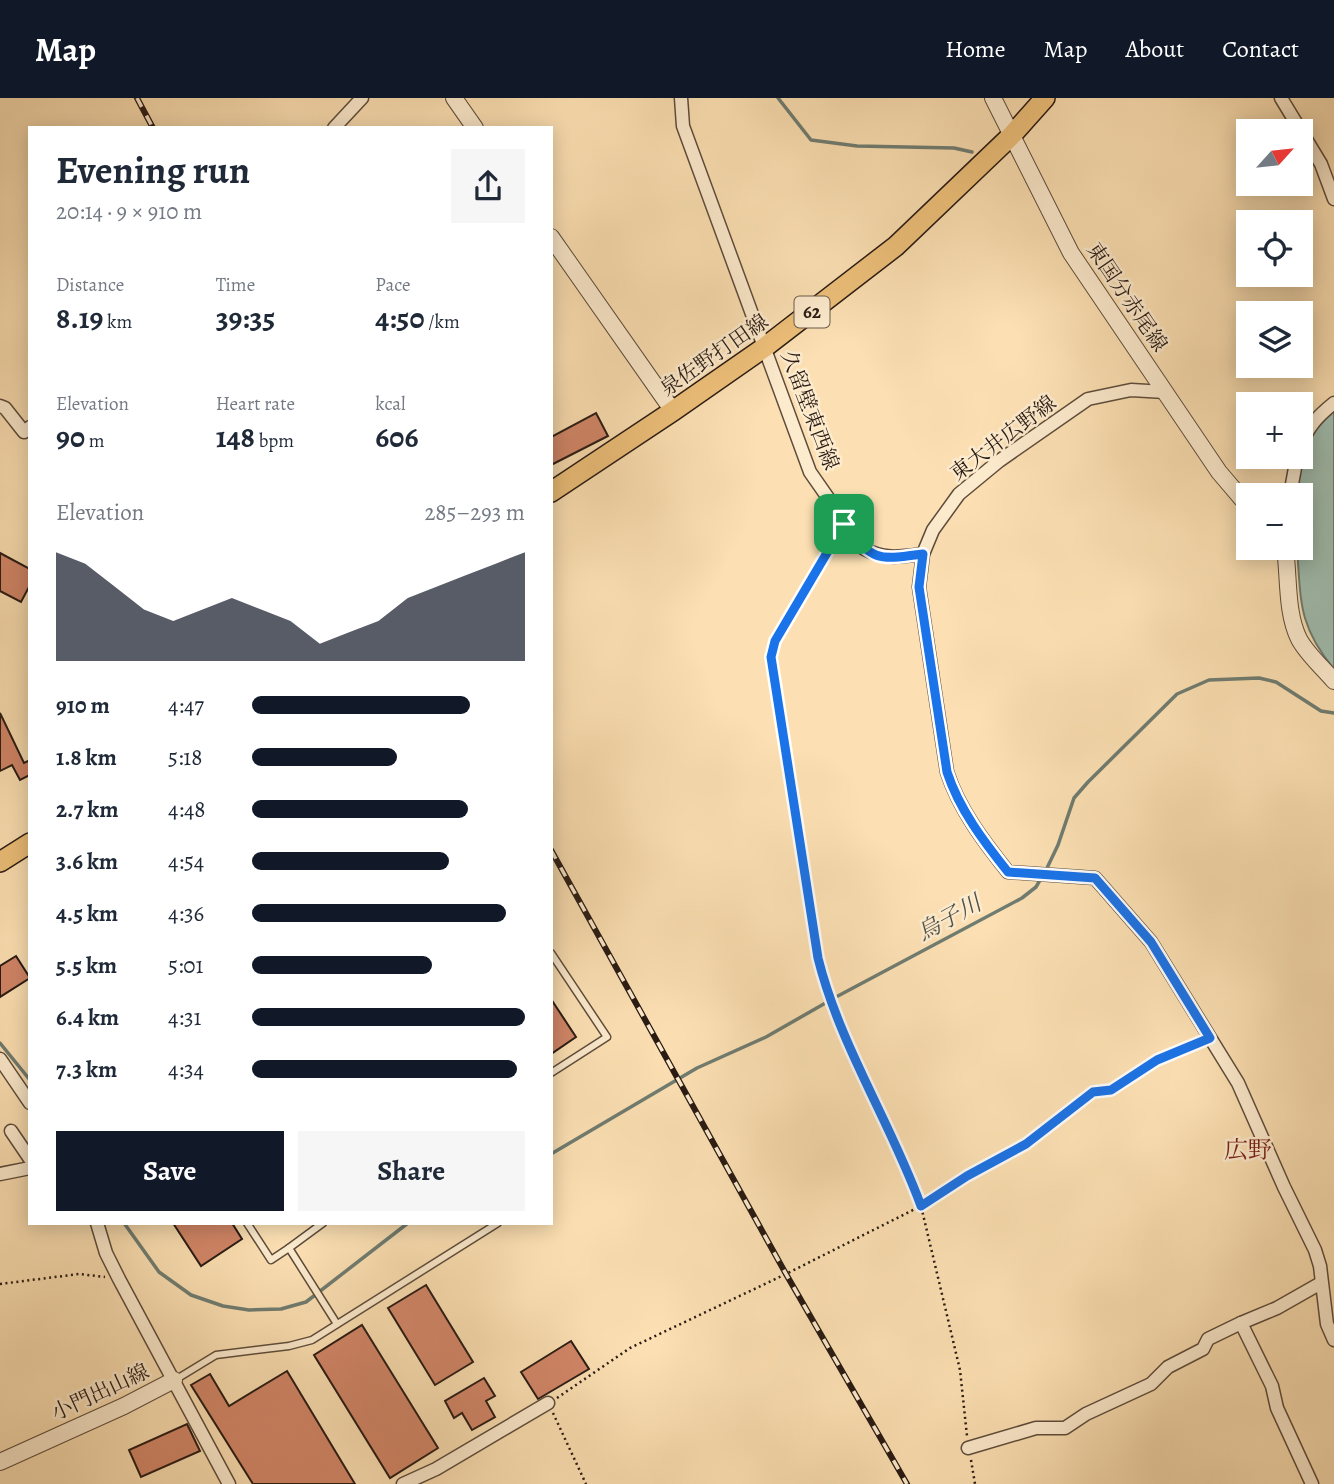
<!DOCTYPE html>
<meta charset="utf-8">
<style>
body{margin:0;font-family:Alegreya,"Noto Serif JP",serif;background:#f6f6f7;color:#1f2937;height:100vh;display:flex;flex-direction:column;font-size:26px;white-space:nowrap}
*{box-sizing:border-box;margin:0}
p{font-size:23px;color:#747a83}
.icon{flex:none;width:38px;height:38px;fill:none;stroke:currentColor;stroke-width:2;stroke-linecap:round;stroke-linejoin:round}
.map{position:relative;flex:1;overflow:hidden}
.details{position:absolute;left:28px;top:28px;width:525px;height:1099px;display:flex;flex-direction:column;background:#fff;border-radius:0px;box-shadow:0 4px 18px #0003}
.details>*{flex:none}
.needle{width:46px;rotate:63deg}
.buttons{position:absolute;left:1236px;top:21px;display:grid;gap:14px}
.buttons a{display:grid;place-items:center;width:77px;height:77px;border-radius:0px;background:#fff;box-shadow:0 4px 18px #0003;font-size:35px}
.pin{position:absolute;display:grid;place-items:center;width:60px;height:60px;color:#fff;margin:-30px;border-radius:14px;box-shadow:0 4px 10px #0006}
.round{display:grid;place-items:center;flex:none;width:74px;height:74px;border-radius:0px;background:#f6f6f7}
.summary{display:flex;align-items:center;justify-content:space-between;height:119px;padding:0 28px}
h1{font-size:38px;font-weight:700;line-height:52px}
.figures{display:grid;grid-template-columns:repeat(3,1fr);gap:10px;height:119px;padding:7px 28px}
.figures div{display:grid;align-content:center}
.figures b{font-size:30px;font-weight:700}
.figures small{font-size:19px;font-weight:400}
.figures p{font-size:19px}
.chart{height:196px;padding:14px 28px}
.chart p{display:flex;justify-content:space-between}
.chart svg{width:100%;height:126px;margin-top:7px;fill:#111827;opacity:.7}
.primary-button{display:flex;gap:14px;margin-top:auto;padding:14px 28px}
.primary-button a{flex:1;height:80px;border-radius:0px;background:#111827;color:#fff;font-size:28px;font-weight:700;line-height:80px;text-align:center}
.primary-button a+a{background:#f6f6f7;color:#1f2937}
ul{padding:0 28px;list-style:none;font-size:23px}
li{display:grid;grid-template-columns:112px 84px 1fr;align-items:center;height:52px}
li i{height:18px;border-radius:9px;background:#111827}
header{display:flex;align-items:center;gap:42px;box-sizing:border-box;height:98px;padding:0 35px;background:#111827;color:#fff}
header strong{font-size:33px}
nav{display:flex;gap:38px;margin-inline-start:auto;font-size:24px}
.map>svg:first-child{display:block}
</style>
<header>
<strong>Map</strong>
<nav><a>Home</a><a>Map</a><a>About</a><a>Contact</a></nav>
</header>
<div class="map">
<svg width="1334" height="1386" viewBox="0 0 1334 1386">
<rect width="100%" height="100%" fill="#fce0b3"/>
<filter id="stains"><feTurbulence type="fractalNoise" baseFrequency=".00286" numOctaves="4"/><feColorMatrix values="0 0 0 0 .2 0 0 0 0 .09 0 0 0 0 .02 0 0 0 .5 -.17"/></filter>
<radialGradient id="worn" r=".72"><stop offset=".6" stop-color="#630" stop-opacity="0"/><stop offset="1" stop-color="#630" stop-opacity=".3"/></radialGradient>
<!-- water -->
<path fill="#9fbdaf" stroke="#6f7c71" stroke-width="2" d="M1334,313V571C1298,528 1301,503 1297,450H1300V397H1297C1299,361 1306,336 1334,313Z"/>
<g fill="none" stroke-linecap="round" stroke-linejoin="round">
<!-- stream -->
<g stroke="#6f7c71" stroke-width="3.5">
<polyline points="778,0 811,42 857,48 954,50 972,54"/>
<polyline points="0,945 30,982"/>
<polyline points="551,1056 697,970 766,939 836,899 1022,800 1036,789 1047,770 1058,747 1074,700 1088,684 1177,596 1209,582 1259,580 1276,584 1321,613 1334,615"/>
<polyline points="124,1125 159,1174 191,1197 223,1208 249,1212 281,1211 306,1204 408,1125"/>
</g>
</g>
<!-- building -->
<g fill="#d28668" stroke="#281a13" stroke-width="2">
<polygon points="596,315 608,338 551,367 551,339"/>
<polygon points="0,455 30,471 30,487 21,504 0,493"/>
<polygon points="0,615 24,665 30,662 30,677 20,682 12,667 0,673"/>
<polygon points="16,858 30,880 0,899 0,868"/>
<polygon points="551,901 576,939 551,956"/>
<polygon points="173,1125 232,1125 242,1141 201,1168"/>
<polygon points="426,1187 473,1264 435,1287 388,1210"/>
<polygon points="362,1227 438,1350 390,1380 314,1257"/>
<polygon points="571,1243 589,1271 538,1301 521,1274"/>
<polygon points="287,1273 355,1386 253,1386 191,1287 210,1276 229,1308"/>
<polygon points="484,1280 495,1298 486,1303 495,1319 472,1332 462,1315 454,1320 445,1303"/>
<polygon points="187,1326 200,1353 141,1379 129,1352"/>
</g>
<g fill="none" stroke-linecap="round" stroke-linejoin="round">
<defs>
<g id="service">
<polyline points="551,855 607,939 551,975"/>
<polyline points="247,1125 271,1162 289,1150"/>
<polyline points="323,1125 289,1150 337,1226"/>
<polyline points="175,1282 216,1257 289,1248 312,1242 498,1125"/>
</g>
<g id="minor">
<path d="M681,0L683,28L810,374L863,450C883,462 900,459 923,456"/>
<polyline points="1281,0 1321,66 1334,101"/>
<polyline points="334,30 362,0"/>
<path d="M1165,294L1131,292L1088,301L999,363L959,396L933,432L923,456L919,489L947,674C959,711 984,744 1008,774L1095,780L1151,844L1238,985L1284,1089L1315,1152L1320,1168L1327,1226L1334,1242"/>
<polyline points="0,308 5,310 24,334 30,329"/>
<path d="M1300,350C1307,329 1318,318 1334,305"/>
<polyline points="1290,397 1297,359"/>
<polyline points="0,961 30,1005"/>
<polyline points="11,1033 30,1061"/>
<polyline points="0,1076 30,1070"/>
<polyline points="97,1125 106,1155 119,1181 229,1386"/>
<polyline points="968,1350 1036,1330 1065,1330 1086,1316 1151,1286 1168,1269 1203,1251 1208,1241 1241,1225"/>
<polyline points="403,1386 436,1371 548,1305"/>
<polyline points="1312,1386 1277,1310 1272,1288 1241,1225 1277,1210 1321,1185"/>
</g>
<g id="tertiary">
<polyline points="454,0 475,30"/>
<polyline points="993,0 1071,155 1219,374 1248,408"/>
<polyline points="551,139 673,313"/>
<path d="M1285,450C1289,479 1286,515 1299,541C1307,556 1323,570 1334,583"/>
<polyline points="0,1364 124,1308 174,1282"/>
</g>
<g id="primary">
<polyline points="551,394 673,313 765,249 896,148 1012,37 1045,0"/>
<polyline points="0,764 30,745"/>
</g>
</defs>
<!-- service casing -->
<use href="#service" stroke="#5d4c3b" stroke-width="9"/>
<!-- minor casing -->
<use href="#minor" stroke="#5d4c3b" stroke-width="15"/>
<!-- tertiary casing -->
<use href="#tertiary" stroke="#5d4c3b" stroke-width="18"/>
<!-- primary casing -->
<use href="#primary" stroke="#281a13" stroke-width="22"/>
<!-- path -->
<g stroke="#281a13" stroke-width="2.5" stroke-dasharray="2 3.5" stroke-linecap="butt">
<polyline points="838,437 775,543 771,559 818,860 834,915 852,959 908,1070 921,1108 960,1272 967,1338"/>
<polyline points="0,1186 79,1176 105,1179"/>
<polyline points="557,1300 630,1250 786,1176 921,1108 967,1078 1026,1047 1093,994 1111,992 1157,962 1200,944"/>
<polyline points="553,1315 586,1386"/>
<polyline points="971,1362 975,1386"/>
</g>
<!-- service -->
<use href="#service" stroke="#fdebce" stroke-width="6"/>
<!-- minor -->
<use href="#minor" stroke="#fdebce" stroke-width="12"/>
<!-- tertiary -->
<use href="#tertiary" stroke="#fdebce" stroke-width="16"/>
<!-- primary -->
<use href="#primary" stroke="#eec07a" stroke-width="19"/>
<defs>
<g id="rail">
<polyline points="137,0 153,30"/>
<polyline points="551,752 786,1176 907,1386"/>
</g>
</defs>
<!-- rail casing -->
<use href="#rail" stroke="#281a13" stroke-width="6"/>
<!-- rail -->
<use href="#rail" stroke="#fdebce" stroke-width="3.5" stroke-dasharray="10" stroke-linecap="butt"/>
</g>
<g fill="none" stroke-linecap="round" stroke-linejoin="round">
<defs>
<path id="route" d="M844,426C873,464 878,462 923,456L919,489L947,674C959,711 984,744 1008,774L1095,780L1151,844L1210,940L1157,962L1111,992L1093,994L1026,1046L967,1078L921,1108C890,1023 840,948 818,860L771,559L775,543Z"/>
</defs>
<!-- route casing -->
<use href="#route" stroke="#fff" stroke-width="14"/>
<!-- route -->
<use href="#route" stroke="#1a73e8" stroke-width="9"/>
</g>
<g text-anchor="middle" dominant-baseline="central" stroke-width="5" stroke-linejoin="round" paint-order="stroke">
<!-- shield labels -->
<rect fill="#fdebce" stroke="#68594b" stroke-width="2" x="794.5" y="198.5" width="35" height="31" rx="5"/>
<g font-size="19" font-weight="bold" fill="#281a13">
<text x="812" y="214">62</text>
</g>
<!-- street labels -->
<g font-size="21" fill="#281a13" stroke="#fdebce">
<text transform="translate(1127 199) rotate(56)">東国分赤尾線</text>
<text transform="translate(714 257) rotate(-35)">泉佐野打田線</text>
<text transform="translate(810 312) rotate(69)">久留壁東西線</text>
<text transform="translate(1003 340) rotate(-37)">東大井広野線</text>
<text transform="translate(100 1294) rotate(-25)">小門出山線</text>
</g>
<!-- water labels -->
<g font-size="23" font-style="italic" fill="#52534a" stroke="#fdebce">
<text transform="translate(949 820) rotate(-29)">烏子川</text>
</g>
<!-- quarter labels -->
<g font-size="24" fill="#7a1f14" stroke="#fdebce">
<text x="1248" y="1052">広野</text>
</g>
</g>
<rect width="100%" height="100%" filter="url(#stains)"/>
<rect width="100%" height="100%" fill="url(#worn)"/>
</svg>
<div class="buttons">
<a><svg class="needle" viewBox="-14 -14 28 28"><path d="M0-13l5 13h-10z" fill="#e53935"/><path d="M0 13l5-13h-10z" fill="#747a83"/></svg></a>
<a><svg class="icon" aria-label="locate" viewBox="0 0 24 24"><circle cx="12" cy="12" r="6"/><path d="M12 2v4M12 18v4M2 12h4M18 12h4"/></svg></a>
<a><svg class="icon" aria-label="layers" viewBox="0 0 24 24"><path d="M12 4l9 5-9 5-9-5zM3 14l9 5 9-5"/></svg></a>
<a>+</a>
<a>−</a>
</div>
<div class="pin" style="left:844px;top:426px;background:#1e9e55"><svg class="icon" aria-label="arrive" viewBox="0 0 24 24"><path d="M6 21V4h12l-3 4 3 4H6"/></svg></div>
<section class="details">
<div class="summary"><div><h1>Evening run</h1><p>20:14 · 9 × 910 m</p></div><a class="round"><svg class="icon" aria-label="share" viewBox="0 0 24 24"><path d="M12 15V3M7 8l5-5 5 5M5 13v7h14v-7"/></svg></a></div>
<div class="figures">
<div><p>Distance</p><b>8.19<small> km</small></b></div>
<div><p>Time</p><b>39:35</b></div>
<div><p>Pace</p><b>4:50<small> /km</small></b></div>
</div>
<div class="figures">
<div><p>Elevation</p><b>90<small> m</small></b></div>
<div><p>Heart rate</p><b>148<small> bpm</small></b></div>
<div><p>kcal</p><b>606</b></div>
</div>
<div class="chart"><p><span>Elevation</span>285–293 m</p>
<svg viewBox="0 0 160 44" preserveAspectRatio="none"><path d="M0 44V6L10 10L20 18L30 26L40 30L50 26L60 22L70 26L80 30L90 38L100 34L110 30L120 22L130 18L140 14L150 10L160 6V44z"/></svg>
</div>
<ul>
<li><b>910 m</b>4:47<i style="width:80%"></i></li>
<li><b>1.8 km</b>5:18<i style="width:53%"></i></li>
<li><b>2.7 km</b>4:48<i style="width:79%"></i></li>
<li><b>3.6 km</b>4:54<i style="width:72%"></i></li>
<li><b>4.5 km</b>4:36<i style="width:93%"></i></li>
<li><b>5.5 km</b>5:01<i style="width:66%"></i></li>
<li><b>6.4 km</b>4:31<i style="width:100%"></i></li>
<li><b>7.3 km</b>4:34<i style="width:97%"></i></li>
</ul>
<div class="primary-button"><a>Save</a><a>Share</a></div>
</section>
</div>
